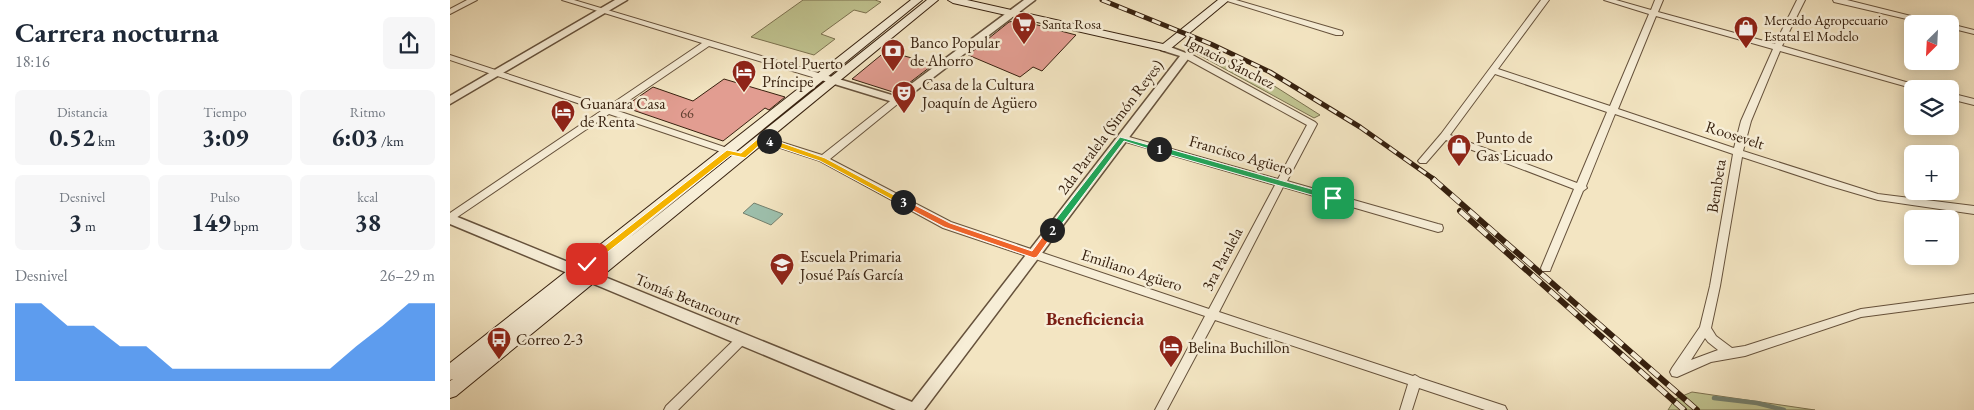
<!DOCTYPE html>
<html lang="es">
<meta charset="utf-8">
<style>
body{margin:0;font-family:"EB Garamond",serif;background:#f6f6f7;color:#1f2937;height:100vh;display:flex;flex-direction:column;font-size:19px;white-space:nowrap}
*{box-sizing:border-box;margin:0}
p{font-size:16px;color:#747a83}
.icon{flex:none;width:28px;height:28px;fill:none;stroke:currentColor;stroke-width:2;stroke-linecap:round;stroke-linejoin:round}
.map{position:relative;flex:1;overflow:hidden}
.drawer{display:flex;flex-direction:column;background:#fff;width:450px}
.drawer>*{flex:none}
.needle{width:32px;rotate:204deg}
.buttons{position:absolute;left:1454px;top:15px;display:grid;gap:10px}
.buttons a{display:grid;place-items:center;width:55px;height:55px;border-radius:8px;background:#fff;box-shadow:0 2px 12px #0003;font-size:25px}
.pin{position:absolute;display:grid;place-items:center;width:42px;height:42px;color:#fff;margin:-21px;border-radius:10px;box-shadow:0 2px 8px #0006}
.km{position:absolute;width:25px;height:25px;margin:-12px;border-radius:50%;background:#222;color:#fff;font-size:14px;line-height:25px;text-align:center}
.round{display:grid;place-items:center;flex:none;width:52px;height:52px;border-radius:8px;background:#f6f6f7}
.head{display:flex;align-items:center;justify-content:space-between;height:85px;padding:0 15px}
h1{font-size:28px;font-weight:700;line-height:38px}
.figures{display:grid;grid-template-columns:repeat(3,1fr);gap:8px;height:85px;padding:5px 15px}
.figures div{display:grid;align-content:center;border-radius:8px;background:#f6f6f7;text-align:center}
.figures b{font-size:25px;font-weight:700}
.figures small{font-size:14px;font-weight:400}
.figures p{font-size:14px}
.chart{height:140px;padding:10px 15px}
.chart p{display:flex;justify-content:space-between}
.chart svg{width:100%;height:90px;margin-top:5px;fill:#1a73e8;opacity:.7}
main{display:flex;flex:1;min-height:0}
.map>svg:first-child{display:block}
</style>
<main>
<section class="drawer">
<div class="head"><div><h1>Carrera nocturna</h1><p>18:16</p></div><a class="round"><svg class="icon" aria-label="share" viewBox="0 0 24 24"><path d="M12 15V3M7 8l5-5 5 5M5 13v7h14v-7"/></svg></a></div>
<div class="figures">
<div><p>Distancia</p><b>0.52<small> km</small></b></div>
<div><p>Tiempo</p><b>3:09</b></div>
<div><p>Ritmo</p><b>6:03<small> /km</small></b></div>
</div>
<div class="figures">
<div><p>Desnivel</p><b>3<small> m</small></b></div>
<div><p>Pulso</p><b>149<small> bpm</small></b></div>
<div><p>kcal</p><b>38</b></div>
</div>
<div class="chart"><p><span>Desnivel</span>26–29 m</p>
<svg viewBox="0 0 160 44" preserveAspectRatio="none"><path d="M0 44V6L10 6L20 17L30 17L40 27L50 27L60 38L70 38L80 38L90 38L100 38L110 38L120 38L130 27L140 17L150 6L160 6V44z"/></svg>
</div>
</section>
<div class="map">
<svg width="1524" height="410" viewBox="0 0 1524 410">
<rect width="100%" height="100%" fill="#f3e5c2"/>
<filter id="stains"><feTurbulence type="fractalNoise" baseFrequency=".004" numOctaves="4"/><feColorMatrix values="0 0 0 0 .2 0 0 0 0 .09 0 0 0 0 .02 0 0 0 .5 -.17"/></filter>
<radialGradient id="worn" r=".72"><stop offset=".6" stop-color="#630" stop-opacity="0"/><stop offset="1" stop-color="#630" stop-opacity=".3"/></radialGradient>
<!-- green -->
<g fill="#c0c390" stroke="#7c7250">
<polygon points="353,0 425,0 431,2 416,13 404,10 371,34 385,39 364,55 301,37"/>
<polygon points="744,44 807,75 870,115 864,118 742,51"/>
<polygon points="1242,392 1365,410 1218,410 1225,399"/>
</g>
<!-- water -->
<polygon fill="#9dc0ad" stroke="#74806e" points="304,203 333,214 321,225 293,213"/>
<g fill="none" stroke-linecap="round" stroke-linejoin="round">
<!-- stream -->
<polyline stroke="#74806e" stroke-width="4.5" points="1264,398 1307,403 1334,410"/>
</g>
<!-- building -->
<g fill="#e29d91" stroke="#37210f">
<polygon points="568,20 626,35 592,71 583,67 570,77 518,55 559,22"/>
<polygon points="436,51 484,64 446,93 402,79"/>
<polygon points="274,79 335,97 319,110 315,108 273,141 174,107 203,87 243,101"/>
</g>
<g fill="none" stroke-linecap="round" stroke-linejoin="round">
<defs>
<g id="minor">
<polygon points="17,0 27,0 0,14 0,9"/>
<polygon points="112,0 124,0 375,75 376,77 375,79 369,79 259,46 165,110 295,154 297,156 295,158 289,158 159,114 0,222 0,213 151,111 0,60 0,55 157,107 252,43"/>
<polygon points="774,0 786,0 892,31 893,33 892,35 886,35"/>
<path d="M1091,0H1099L1048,69L1160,106L1199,14L1154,0H1166L1201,10L1205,0H1213L1208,12L1325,44L1347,0H1355L1332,46L1480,89H1465L1330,51L1301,121L1293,151L1428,194L1524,206V214L1428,200L1377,185L1292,157L1270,286L1261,328L1266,336L1282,348L1295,346L1411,309L1524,294V302L1411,317L1295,356L1261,362L1227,377L1222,376L1220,372L1222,368L1250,327L1260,286L1283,154L1165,114L1136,186L1137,188L1133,191L1101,268L1100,271H1092L1091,268L1124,189L996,140L976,163H970L968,161L991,134ZM1206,16L1323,49L1291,121L1284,148L1168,109ZM1045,74L1157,112L1127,183L1000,135ZM1255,338L1258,342L1268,350L1241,360Z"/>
<polygon points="1383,0 1397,0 1493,24 1478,24 1384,2"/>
<polygon points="1500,24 1524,30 1524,34 1500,28"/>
<polygon points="733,53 739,53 865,122 867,124 837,181 988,224 992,225 993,228 992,231 988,232 833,187 769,312 963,376 965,375 970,378 1055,406 1057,410 1035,410 969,388 962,410 950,410 958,384 765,320 717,410 705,410 755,316 493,228 370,161 309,141 307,139 312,136 372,155 444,98 450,98 451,100 450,102 380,159 501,222 759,309 825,185 669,140 667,138 672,135 828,179 857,125 733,57"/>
<polygon points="1500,93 1524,99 1524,105 1500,99"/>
<polygon points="291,335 295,337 297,340 295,343 228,410 214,410 216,406 287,337"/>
</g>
<g id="tertiary">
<polygon points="165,0 177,0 0,104 0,96"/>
<polygon points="574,0 585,0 451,102 443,102 368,79 367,77 372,74 445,96"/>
<polygon points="715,45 741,55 474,410 446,410 0,224 0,214 462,402 730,56 711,50 711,46"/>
</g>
<g id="secondary">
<polygon points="461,0 472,0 178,239 477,0 488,0 6,396 0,398 0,381 3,379 0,380 0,363"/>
<polygon points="498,0 517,0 713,44 768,0 779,0 719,50 715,51 503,3"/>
</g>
</defs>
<!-- minor casing -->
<use href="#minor" stroke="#66523c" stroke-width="2"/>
<!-- tertiary casing -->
<use href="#tertiary" stroke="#66523c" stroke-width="3"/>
<!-- secondary casing -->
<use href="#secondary" stroke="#37210f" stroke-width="2"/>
<!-- minor -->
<use href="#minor" fill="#f7eed7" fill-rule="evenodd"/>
<!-- tertiary -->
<use href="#tertiary" fill="#f7eed7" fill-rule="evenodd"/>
<!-- secondary -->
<use href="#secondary" fill="#f7eed7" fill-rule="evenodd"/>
<defs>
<polyline id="rail-far1" points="652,0 761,44 820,72 910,127 985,180"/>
<g id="rail">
<polyline points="983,179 1247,410"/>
<polyline points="1010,211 1234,410"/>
</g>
</defs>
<!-- rail-far1 casing -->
<use href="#rail-far1" stroke="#37210f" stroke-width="5"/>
<!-- rail casing -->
<use href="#rail" stroke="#37210f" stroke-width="6"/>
<!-- rail-far1 -->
<use href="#rail-far1" stroke="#f7eed7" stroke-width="3" stroke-dasharray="9" stroke-linecap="butt"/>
<!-- rail -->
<use href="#rail" stroke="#f7eed7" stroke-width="4.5" stroke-dasharray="12" stroke-linecap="butt"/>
</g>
<!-- split-1 -->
<polygon fill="#22a559" stroke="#fff" points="709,146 886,196 887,198 883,201 707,151 706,149"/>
<!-- split-2 -->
<polygon fill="#22a559" stroke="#fff" points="670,137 713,149 709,152 674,141 605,233 599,233 599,228"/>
<!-- split-3 -->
<polygon fill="#f0652b" stroke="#fff" points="453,199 500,223 582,251 599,228 602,227 606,230 587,257 584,258 494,227 450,204 450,200"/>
<!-- split-4 -->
<polygon fill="#f5b400" stroke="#fff" points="316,139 321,139 375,158 457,202 453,205 450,204 370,161 316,143"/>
<!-- split-5 -->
<polygon fill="#f5b400" stroke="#fff" points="310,137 315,137 322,141 319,144 313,142 295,158 281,155 140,266 134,266 134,262 277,150 291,153"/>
<!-- icons -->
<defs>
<symbol id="supermarket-pin" viewBox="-11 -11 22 30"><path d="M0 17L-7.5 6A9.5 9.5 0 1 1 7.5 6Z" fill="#8f2418" stroke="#f7eed7"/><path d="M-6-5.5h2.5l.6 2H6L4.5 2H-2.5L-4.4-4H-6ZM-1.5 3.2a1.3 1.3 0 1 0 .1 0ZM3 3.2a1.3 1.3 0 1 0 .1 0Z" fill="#fff"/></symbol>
<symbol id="shop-pin" viewBox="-11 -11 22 30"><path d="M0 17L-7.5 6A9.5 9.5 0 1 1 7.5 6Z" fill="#8f2418" stroke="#f7eed7"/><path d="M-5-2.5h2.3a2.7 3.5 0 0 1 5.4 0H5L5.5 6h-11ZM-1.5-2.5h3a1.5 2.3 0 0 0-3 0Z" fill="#fff"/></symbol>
<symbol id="bank-pin" viewBox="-11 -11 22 30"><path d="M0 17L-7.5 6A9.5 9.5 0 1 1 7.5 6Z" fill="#8f2418" stroke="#f7eed7"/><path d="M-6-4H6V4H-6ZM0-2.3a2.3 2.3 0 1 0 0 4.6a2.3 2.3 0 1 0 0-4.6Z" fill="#fff"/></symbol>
<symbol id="hotel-pin" viewBox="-11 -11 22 30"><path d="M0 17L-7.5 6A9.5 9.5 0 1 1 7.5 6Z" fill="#8f2418" stroke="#f7eed7"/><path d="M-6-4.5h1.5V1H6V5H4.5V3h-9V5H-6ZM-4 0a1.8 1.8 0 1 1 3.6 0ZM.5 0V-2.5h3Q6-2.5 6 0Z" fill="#fff"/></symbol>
<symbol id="theatre-pin" viewBox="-11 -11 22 30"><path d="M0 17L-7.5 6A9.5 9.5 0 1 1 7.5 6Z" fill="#8f2418" stroke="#f7eed7"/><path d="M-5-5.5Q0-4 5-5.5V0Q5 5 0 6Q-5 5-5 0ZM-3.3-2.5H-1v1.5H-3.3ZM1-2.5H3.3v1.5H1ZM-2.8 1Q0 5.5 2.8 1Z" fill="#fff"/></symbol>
<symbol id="school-pin" viewBox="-11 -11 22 30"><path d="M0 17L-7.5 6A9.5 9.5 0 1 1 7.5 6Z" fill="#8f2418" stroke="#f7eed7"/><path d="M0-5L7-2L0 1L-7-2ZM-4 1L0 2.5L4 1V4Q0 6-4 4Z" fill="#fff"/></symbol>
<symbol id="bus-pin" viewBox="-11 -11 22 30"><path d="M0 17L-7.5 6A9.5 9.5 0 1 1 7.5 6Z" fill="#8f2418" stroke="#f7eed7"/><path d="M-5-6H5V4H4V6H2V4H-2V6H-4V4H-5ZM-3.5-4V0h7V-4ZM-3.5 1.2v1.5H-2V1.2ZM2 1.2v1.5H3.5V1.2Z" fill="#fff"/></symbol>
</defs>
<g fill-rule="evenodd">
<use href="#supermarket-pin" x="560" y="10" width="28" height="38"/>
<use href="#shop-pin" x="1282" y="14" width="28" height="38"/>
<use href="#bank-pin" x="429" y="37" width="28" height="38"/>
<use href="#hotel-pin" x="280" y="58" width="28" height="38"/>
<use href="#theatre-pin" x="440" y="79" width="28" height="38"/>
<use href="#hotel-pin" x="99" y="98" width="28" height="38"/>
<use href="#shop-pin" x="995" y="132" width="28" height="38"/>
<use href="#school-pin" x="318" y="251" width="28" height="38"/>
<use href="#bus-pin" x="35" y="325" width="28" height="38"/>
<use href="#hotel-pin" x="707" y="333" width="28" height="38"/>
</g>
<g text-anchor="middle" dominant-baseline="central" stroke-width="5" stroke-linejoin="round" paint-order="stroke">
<!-- far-poi labels -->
<g font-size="14" fill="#37210f" stroke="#f7eed7" text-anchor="start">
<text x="1314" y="20">Mercado Agropecuario<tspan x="1314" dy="16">Estatal El Modelo</tspan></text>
<text x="592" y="24">Santa Rosa</text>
</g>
<!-- number labels -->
<g font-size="14" fill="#624030">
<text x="237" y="113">66</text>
</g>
<!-- poi labels -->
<g font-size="16" fill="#37210f" stroke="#f7eed7" text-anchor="start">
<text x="460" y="42">Banco Popular<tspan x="460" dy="18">de Ahorro</tspan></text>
<text x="312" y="63">Hotel Puerto<tspan x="312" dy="18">Príncipe</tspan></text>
<text x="472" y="84">Casa de la Cultura<tspan x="472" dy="18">Joaquín de Agüero</tspan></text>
<text x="130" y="103">Guanara Casa<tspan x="130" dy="18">de Renta</tspan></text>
<text x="1026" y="137">Punto de<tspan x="1026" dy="18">Gas Licuado</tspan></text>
<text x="350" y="256">Escuela Primaria<tspan x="350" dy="18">Josué País García</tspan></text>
<text x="66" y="339">Correo 2-3</text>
<text x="738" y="347">Belina Buchillon</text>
</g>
<!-- street labels -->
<g font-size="16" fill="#37210f" stroke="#f7eed7">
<text transform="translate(780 62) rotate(27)">Ignacio Sánchez</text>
<text transform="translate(660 127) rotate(-53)">2da Paralela (Simón Reyes)</text>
<text transform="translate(1285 135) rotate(18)">Roosevelt</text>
<text transform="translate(791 155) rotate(16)">Francisco Agüero</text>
<text transform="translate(1266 186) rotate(-81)">Bembeta</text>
<text transform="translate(772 259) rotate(-62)">3ra Paralela</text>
<text transform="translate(682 270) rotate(18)">Emiliano Agüero</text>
<text transform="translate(238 299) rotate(22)">Tomás Betancourt</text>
</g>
<!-- neighbourhood labels -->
<g font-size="18" font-weight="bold" fill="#7a1f14" stroke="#f7eed7">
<text x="645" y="318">Beneficiencia</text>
</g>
</g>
<rect width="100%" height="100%" filter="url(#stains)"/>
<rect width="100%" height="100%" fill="url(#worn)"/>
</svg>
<div class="buttons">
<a><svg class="needle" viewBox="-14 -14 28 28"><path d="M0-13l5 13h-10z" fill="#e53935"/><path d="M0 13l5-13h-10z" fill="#747a83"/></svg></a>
<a><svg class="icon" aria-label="layers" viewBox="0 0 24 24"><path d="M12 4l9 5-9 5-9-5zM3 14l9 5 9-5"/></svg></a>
<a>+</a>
<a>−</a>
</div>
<div class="pin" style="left:883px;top:198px;background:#1e9e55"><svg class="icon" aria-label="arrive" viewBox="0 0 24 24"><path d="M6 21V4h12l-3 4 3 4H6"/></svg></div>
<div class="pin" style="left:137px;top:264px;background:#d93025"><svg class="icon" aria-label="check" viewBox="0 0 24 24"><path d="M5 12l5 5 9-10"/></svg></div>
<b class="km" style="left:709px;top:149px">1</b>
<b class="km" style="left:602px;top:230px">2</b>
<b class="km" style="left:453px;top:202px">3</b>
<b class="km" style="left:319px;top:141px">4</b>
</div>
</main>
